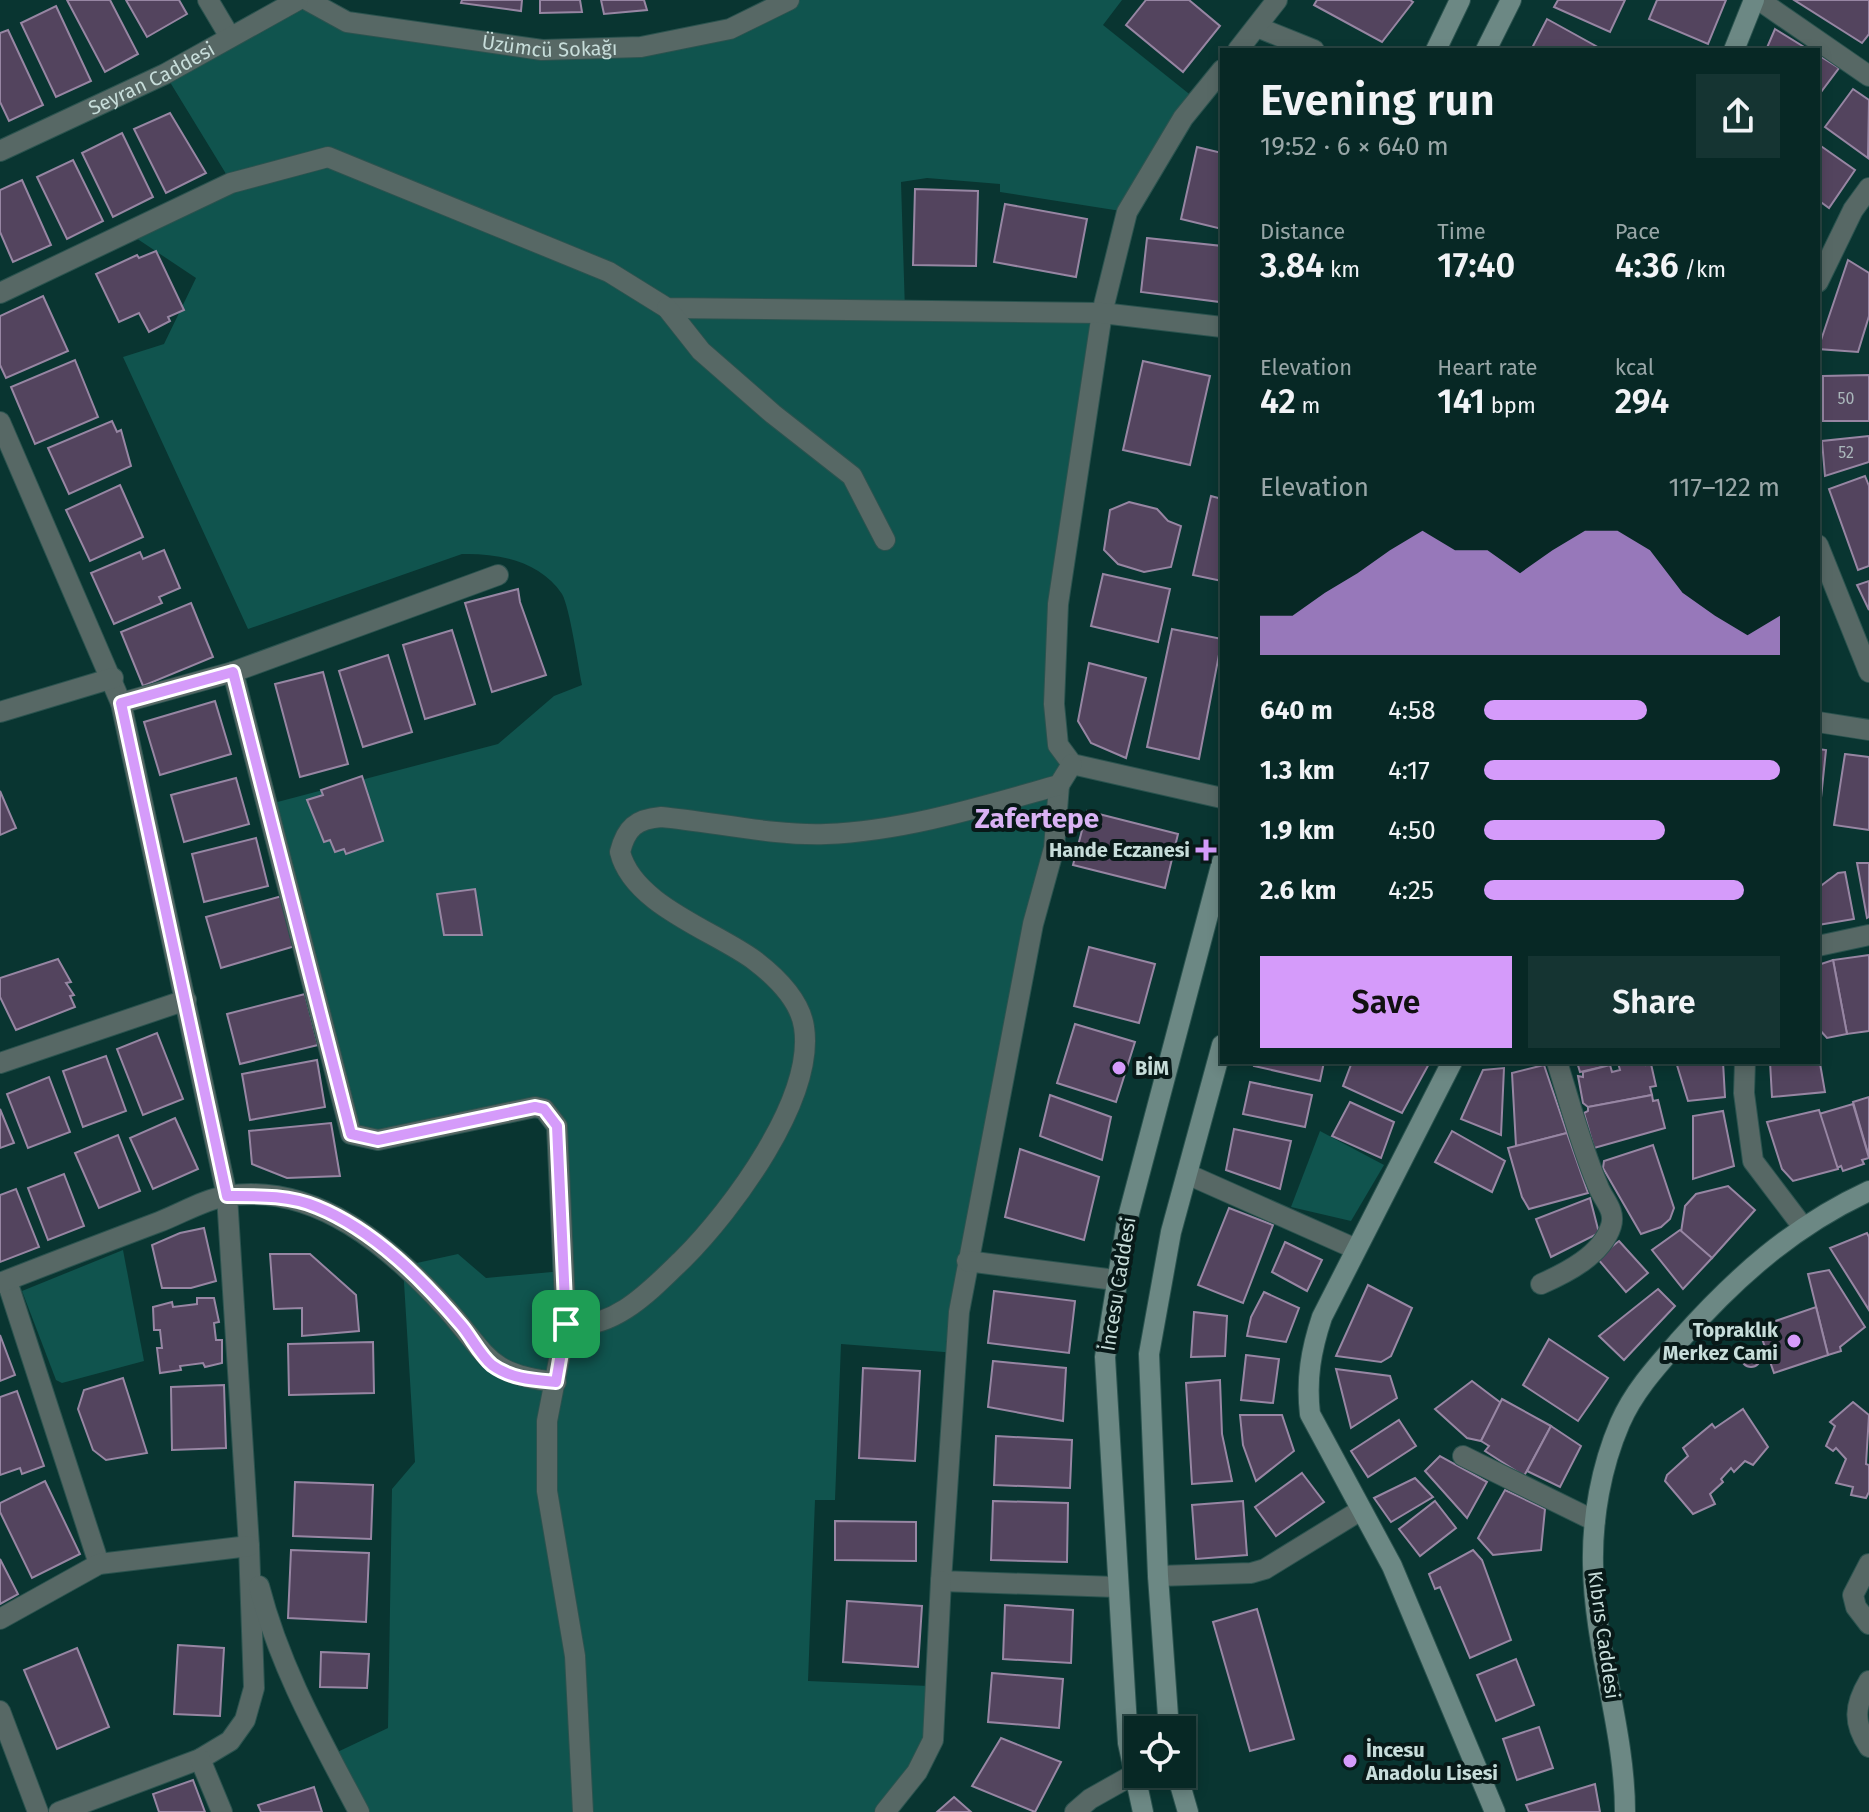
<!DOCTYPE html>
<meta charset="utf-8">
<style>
body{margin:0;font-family:"Fira Sans",sans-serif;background:#153432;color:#f1f3f6;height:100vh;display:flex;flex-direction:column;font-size:30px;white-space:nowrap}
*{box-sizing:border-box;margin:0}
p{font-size:26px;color:#98a6a7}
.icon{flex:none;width:44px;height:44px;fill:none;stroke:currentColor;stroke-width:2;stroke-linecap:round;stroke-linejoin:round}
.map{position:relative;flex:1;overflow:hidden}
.side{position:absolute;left:1220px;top:48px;width:600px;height:1016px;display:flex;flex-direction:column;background:#072825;border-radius:0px;box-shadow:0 4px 12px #0003,0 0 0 2px #284442}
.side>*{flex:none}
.buttons{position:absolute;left:1124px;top:1716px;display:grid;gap:16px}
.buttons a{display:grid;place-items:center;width:72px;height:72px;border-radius:0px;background:#072825;box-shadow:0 4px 12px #0003,0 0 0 2px #284442;font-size:40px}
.pin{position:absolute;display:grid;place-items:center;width:68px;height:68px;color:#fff;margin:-34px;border-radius:16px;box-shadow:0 4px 12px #0006}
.round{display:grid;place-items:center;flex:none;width:84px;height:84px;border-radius:0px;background:#153432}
.head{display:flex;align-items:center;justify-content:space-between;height:136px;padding:0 40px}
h1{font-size:44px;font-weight:600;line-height:60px}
.metrics{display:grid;grid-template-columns:repeat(3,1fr);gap:12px;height:136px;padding:8px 40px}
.metrics div{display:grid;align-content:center}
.metrics b{font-size:34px;font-weight:600}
.metrics small{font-size:22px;font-weight:400}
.metrics p{font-size:22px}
.chart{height:224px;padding:16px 40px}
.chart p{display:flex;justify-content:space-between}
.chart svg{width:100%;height:144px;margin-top:8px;fill:#d59bfa;opacity:.7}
.action{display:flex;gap:16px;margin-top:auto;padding:16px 40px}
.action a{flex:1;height:92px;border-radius:0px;background:#d59bfa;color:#111;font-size:32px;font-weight:600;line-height:92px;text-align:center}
.action a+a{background:#153432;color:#f1f3f6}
ul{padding:0 40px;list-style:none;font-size:26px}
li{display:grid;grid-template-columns:128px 96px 1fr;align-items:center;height:60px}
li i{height:20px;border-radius:10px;background:#d59bfa}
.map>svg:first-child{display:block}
</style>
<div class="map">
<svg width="1869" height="1812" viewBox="0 0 1869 1812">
<rect width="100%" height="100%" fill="#093531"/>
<!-- green -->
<g fill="#10544e">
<path d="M298,0L347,22L542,50L641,47L789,0H1122L1103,25L1198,101L1127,212L1000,192V184L927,178L901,182L905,311L1101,313L1054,704L1072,764L957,1353L841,1344L835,1500H815L808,1681L929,1686L930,1768L897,1812H359L329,1756L388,1728L392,1489L415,1462L403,1266L458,1254L486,1278L563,1271L557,1126L544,1110L359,1138L266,805L498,744L554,696L582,685C578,666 570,608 562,594C540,561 498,553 462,554L248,629L123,357L164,344L196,278L127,232L231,182L165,74Z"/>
<polygon points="1320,1131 1384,1165 1351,1221 1291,1207"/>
<polygon points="123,1250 144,1361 62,1383 56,1380 22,1291"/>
</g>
<!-- building -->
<g fill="#53445e" stroke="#9786a3" stroke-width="2">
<polygon points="67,0 110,0 138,54 105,72"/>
<polygon points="126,0 179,0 187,14 147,37"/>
<polygon points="462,0 522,0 521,11 461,3"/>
<polygon points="540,0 580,0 582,12 540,13"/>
<polygon points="601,0 644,0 647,10 604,14"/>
<polygon points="1146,0 1189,0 1220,26 1183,72 1126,25"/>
<polygon points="1317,0 1410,0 1413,2 1382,42 1314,5"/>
<polygon points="1558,0 1625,0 1610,32 1554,7"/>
<polygon points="1657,0 1726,0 1708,44 1649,19"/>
<polygon points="1794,0 1869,0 1869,34 1862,43"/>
<polygon points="56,6 91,81 56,97 21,23"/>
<polygon points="1547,19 1603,50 1531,50"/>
<polygon points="1775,29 1809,50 1766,50"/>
<polygon points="8,30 43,105 9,121 0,102 0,33"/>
<polygon points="1818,55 1839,68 1818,96"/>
<polygon points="1853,89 1869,100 1868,158 1825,127"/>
<polygon points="170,113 206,173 166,193 134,129"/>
<polygon points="122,133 153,197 113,217 82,153"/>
<polygon points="1818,144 1855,170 1829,208 1818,200"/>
<polygon points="1197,147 1222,153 1222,229 1181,219"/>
<polygon points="73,160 103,221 67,239 37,177"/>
<polygon points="22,180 51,245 13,262 0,232 0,190"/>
<polygon points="915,189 978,191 976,266 913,265"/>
<polygon points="1005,204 1087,219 1076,277 994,262"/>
<polygon points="1147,238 1222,246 1220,302 1141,292"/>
<polygon points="156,251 184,310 168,317 170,321 149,332 139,313 119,322 96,274 137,255 139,258"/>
<polygon points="1848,260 1869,273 1869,316 1858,352 1818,349"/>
<polygon points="43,296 68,351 6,378 0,365 0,316"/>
<polygon points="75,360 98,417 35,444 11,387"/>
<polygon points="1143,361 1210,376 1190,465 1123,450"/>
<polygon points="1869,375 1869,421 1823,421 1823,376"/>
<polygon points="112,421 117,432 121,430 131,466 69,494 48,448"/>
<polygon points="1869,436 1869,462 1825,476 1822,441"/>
<polygon points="1865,476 1869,486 1869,566 1858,570 1829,489"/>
<polygon points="120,485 143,537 90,561 66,510"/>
<polygon points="1211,496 1222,499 1222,581 1193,575"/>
<polygon points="1129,502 1157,509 1168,521 1181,526 1171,567 1144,572 1118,564 1104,550 1110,510"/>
<polygon points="164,550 180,588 159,597 162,603 114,624 91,573 140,552 143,559"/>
<polygon points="1103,574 1170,589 1158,642 1091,626"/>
<polygon points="1869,581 1869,610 1857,585"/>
<polygon points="518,589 520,602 546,675 492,692 465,603"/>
<polygon points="191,603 213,657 143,686 121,632"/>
<polygon points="1172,629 1222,639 1199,759 1147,747"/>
<polygon points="452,630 475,704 425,719 403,645"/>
<polygon points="388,655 412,732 363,747 339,671"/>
<polygon points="1089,663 1146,678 1126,758 1091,743 1078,721"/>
<polygon points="323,672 348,764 300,777 275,684"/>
<polygon points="215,701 231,754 160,775 144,722"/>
<polygon points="1818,749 1826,750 1819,817 1818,817"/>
<polygon points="1845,754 1869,757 1869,830 1834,825"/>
<polygon points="362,776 383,841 346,854 344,849 335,852 330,840 324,842 307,800 323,795 321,790"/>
<polygon points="236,778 249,824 184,842 171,795"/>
<polygon points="0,791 16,828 0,835"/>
<polygon points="1087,811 1178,834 1165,888 1073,865"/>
<polygon points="256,838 268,886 204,902 192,854"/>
<polygon points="1857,863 1869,863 1869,917 1867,918"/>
<polygon points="1845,872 1854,919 1818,925 1818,888 1838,873"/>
<polygon points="475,889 482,935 444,935 437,894"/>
<polygon points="282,896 295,946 221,968 206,917"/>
<polygon points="1089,947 1155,964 1139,1023 1074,1006"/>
<polygon points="1869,955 1869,1031 1847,1034 1833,960"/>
<polygon points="58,959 71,982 66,983 74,995 70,996 75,1007 16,1030 0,997 0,978"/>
<polygon points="1833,960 1847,1034 1827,1038 1818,1028 1818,965"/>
<polygon points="305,994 318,1045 240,1064 227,1014"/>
<polygon points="1075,1024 1135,1042 1116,1102 1057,1083"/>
<polygon points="157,1033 183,1099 143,1115 117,1049"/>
<polygon points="1818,1052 1825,1092 1772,1097 1770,1062 1818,1062"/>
<polygon points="106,1056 126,1111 83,1127 63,1071"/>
<polygon points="317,1060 325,1107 250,1120 242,1074"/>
<polygon points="1255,1062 1324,1062 1320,1081 1254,1066"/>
<polygon points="1352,1062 1430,1062 1402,1113 1343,1086"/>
<polygon points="1577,1062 1624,1062 1580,1072"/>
<polygon points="1646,1062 1646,1065 1651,1064 1656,1086 1650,1087 1652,1095 1588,1107 1583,1103 1578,1076 1583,1077 1583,1072 1610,1065 1612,1072 1620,1070 1618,1063"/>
<polygon points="1676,1062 1723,1062 1725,1097 1688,1101"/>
<polygon points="1544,1065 1567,1133 1516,1146 1512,1073"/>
<polygon points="1504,1068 1501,1135 1461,1119 1483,1070"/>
<polygon points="49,1077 70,1132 28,1148 7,1094"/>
<polygon points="1250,1082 1312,1095 1305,1127 1243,1114"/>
<polygon points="1050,1095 1111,1117 1102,1160 1040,1136"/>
<polygon points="1652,1095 1653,1101 1658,1100 1665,1128 1594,1148 1584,1113 1588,1111 1588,1107"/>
<polygon points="1869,1097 1869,1157 1853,1102"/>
<polygon points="1350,1102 1394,1122 1381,1158 1332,1136"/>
<polygon points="1853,1104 1869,1158 1862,1160 1864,1164 1843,1171 1841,1166 1837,1168 1819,1114"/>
<polygon points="0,1109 14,1143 0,1148"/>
<polygon points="1819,1110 1838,1169 1793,1181 1782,1169 1767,1122"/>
<polygon points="1723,1111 1734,1166 1693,1179 1693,1116"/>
<polygon points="175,1118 198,1169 153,1189 130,1138"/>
<polygon points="331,1123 340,1176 287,1178 252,1164 249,1131"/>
<polygon points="1234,1129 1291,1141 1280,1189 1226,1170"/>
<polygon points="1452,1131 1505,1161 1492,1192 1435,1162"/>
<polygon points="1567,1133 1588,1193 1529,1209 1522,1197 1508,1148"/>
<polygon points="118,1135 140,1191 99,1208 75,1153"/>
<polygon points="1653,1145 1674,1208 1670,1219 1661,1227 1641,1234 1603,1168 1604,1161"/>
<polygon points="1020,1149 1099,1177 1084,1240 1005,1217"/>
<polygon points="64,1174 84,1226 48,1240 28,1188"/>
<polygon points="1728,1186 1755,1210 1712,1258 1681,1232 1685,1206 1696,1194"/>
<polygon points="16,1189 39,1247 0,1262 0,1195"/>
<polygon points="1590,1198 1599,1233 1551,1257 1536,1219"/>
<polygon points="1229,1208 1273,1225 1243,1303 1198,1285"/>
<polygon points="204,1228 216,1281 191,1288 162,1288 152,1245 180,1233"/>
<polygon points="1680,1230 1712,1258 1683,1289 1652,1250"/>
<polygon points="1867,1233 1869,1237 1869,1310 1830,1248"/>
<polygon points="1619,1241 1648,1273 1626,1292 1597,1258"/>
<polygon points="1285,1242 1322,1260 1307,1291 1272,1272"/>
<polygon points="270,1254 310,1254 356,1295 359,1331 302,1336 302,1308 274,1309"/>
<polygon points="1829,1270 1865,1327 1840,1347 1841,1351 1828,1355 1808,1274"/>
<polygon points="1368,1285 1412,1308 1391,1356 1381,1362 1336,1356"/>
<polygon points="1658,1289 1675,1306 1624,1360 1599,1336"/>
<polygon points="994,1291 1075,1301 1069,1353 988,1343"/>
<polygon points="1264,1292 1299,1308 1286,1342 1247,1336 1251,1317"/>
<polygon points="197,1298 214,1298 219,1322 214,1323 216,1340 222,1340 222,1363 205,1367 203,1363 180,1366 181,1370 160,1373 157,1348 162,1348 160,1330 154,1330 153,1307 172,1302 173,1307 197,1304"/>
<polygon points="1816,1307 1828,1355 1774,1373 1758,1327"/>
<polygon points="1194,1312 1227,1316 1225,1356 1191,1357"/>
<polygon points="0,1335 15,1375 0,1381"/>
<polygon points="1549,1339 1608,1378 1578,1421 1523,1385"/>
<polygon points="373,1342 374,1393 289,1395 288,1344"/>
<circle cx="1751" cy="1357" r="10"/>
<polygon points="1246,1355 1279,1359 1273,1403 1241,1400"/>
<polygon points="993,1361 1066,1368 1063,1421 988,1407"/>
<polygon points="863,1368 920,1371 915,1461 859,1458"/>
<polygon points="1336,1369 1390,1376 1397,1398 1351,1428"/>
<polygon points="123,1378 147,1453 106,1460 93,1450 78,1409 84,1390"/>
<polygon points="1220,1380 1222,1434 1232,1481 1192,1484 1186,1383"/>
<polygon points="1472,1381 1501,1403 1481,1441 1467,1438 1435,1409"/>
<polygon points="224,1385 226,1448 172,1450 171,1387"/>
<polygon points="17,1391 44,1466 22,1474 20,1468 0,1475 0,1397"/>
<polygon points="1502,1399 1551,1426 1524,1476 1485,1451 1489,1446 1481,1441"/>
<polygon points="1853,1402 1869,1415 1866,1464 1869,1465 1869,1492 1866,1498 1851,1495 1853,1487 1836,1483 1846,1459 1836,1448 1833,1451 1826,1446 1835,1426 1830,1422"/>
<polygon points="1743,1409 1768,1447 1753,1465 1745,1461 1734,1472 1731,1468 1721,1479 1723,1482 1710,1494 1715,1504 1693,1514 1665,1481 1667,1475 1688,1456 1683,1448 1712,1424 1715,1428"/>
<polygon points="1240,1415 1282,1415 1294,1451 1256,1481 1243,1445"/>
<polygon points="1399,1420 1416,1446 1368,1477 1351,1451"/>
<polygon points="1551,1426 1581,1446 1560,1487 1527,1471"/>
<polygon points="996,1436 1072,1440 1070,1488 994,1485"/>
<polygon points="1440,1456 1487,1482 1467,1518 1425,1471"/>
<polygon points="1302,1473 1324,1502 1276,1536 1255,1507"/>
<polygon points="1415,1478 1433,1497 1391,1522 1374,1498"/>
<polygon points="45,1481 80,1554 32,1578 0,1512 0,1503"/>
<polygon points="295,1482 373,1485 371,1539 293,1536"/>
<polygon points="1505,1490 1545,1509 1541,1550 1493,1555 1478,1538"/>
<polygon points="993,1501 1068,1503 1067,1562 991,1560"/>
<polygon points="1243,1501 1247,1555 1196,1559 1192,1505"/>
<polygon points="1435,1501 1456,1528 1420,1556 1399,1529"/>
<polygon points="835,1521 916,1522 916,1561 835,1560"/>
<polygon points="291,1550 369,1553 366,1622 288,1618"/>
<polygon points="1473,1550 1482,1560 1511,1640 1470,1658 1440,1587 1435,1589 1429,1574"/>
<polygon points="0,1559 18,1594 0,1604"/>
<polygon points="847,1601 922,1606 918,1667 843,1662"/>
<polygon points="1005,1605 1073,1610 1071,1663 1003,1659"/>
<polygon points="1257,1609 1294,1739 1250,1751 1213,1622"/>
<polygon points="178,1645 224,1648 220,1716 174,1714"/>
<polygon points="77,1648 109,1727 57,1749 24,1670"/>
<polygon points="321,1652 369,1654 367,1688 320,1687"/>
<polygon points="1516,1659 1534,1705 1496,1721 1477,1675"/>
<polygon points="992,1673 1063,1679 1059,1728 988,1722"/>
<polygon points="1539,1727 1553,1768 1517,1780 1503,1739"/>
<polygon points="1001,1738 1061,1762 1035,1812 972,1786"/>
<polygon points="193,1780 205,1812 159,1812 153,1794"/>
<polygon points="1595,1784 1600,1812 1529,1812 1526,1805"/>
<polygon points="314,1787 322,1812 261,1812 258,1805"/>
<polygon points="954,1797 971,1812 937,1812"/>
</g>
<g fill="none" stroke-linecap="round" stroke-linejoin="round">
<defs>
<g id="street">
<polyline points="208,0 230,37"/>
<path id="s1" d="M307,0L347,22L542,50L641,47L730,29L789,0"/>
<polyline points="1759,0 1869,76"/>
<polyline points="1257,27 1314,50"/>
<polyline points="1238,50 1277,0"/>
<polyline points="1222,70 1183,118 1127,212 1102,313 1058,604 1054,704 1058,745 1072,764 1222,798"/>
<path id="s2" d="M0,151L165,74L298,0"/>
<polyline points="1818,282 1853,210 1869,188"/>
<polyline points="0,293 231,183 328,157 609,272 667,308 1102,313 1222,327"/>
<polyline points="667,308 701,351 773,414 852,476 885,540"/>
<polyline points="0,422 121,703 227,1196 249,1546 254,1688 245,1720 230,1741 200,1759 59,1812"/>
<polyline points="1818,545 1869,672"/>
<polyline points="233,672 351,1134 378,1140 535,1107 544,1109 557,1126 566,1324 547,1421 547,1491 575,1656 583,1812"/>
<polyline points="121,703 233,672 498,575"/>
<polyline points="0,712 113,678"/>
<polyline points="1818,722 1869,730"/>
<polyline points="1059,785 1054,848 1033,924 959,1312 941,1581 1116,1587"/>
<polyline points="1818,946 1869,935"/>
<polyline points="1745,1062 1744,1093 1753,1161 1803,1227"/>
<polyline points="0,1063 186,1000"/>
<polyline points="1187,1174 1356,1249"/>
<polyline points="967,1261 1115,1280"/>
<polyline points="7,1281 99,1564"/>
<path d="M0,1283C53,1262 106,1242 159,1222C180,1214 205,1199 227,1196C316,1182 391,1248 446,1308C488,1355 487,1375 556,1382"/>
<path d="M1541,1284C1566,1273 1602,1255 1611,1226C1616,1210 1603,1200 1598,1186C1581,1146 1570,1103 1557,1062"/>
<path d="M566,1324C613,1332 652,1289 683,1259C732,1210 815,1099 804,1027C800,1000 775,976 754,960C715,931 633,905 620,852C626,828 636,819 661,817C714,822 774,836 826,834C904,831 984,806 1059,785L1072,764"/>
<polyline points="1463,1456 1595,1521"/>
<polyline points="1869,1564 1853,1595 1856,1607 1869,1624"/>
<polyline points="1158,1576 1251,1573 1265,1569 1361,1510"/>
<path d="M259,1586C280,1668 320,1738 359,1812"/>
<polyline points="0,1619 99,1564 249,1546"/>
<path d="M1869,1681C1854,1706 1853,1723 1869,1747"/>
<polyline points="0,1711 38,1812"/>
<polyline points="200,1759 222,1812"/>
<polyline points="885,1812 917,1772 933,1740 941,1581"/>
<polyline points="1075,1812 1090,1799 1138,1772"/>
</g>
<g id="secondary">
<polyline points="1436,50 1460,0"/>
<polyline points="1486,50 1511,0"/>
<polyline points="1734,50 1754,0"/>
<path d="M1452,1062L1322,1317C1311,1350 1306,1379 1310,1414L1392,1566L1495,1812"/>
<polyline points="1169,1730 1158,1576 1149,1354 1171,1232 1222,1045"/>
<polyline points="1177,1774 1188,1812"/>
<polyline points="1143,1812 1128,1743 1105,1357 1127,1221 1222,862"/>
<path d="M1625,1812C1625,1729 1594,1648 1593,1565C1592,1518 1601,1467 1620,1423C1634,1391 1657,1366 1680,1340C1735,1278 1793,1226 1869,1191"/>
</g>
</defs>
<!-- street casing -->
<use href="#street" stroke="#2b534f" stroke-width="22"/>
<!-- secondary casing -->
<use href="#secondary" stroke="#2b534f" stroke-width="22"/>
<!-- street -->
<use href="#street" stroke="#576865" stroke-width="20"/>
<!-- secondary -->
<use href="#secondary" stroke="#6c8884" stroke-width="20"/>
</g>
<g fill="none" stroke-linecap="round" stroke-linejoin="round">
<defs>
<path id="route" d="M233,672L351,1134L378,1140L535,1107L544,1109L557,1126L566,1324L556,1382C534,1380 511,1379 492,1365C480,1355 472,1338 462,1326C423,1280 374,1230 317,1207C289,1195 257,1196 227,1196L121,703Z"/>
</defs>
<!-- route casing -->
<use href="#route" stroke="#fff" stroke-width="16"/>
<!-- route -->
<use href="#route" stroke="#d59bfa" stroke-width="10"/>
</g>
<!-- markers -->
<g fill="#d59bfa" stroke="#081918" stroke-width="3">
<path d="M1202 838h8v8h8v8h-8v8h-8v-8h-8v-8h8z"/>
<circle cx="1119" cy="1068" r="8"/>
<circle cx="1794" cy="1341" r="8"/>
<circle cx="1350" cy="1761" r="8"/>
</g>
<g text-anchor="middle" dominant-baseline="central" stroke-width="8" stroke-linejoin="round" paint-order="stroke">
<!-- number labels -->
<g font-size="16" fill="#aab7bb">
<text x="1846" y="398">50</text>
<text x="1846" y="452">52</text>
</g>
<!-- street labels -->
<g font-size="20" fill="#c7ddda" stroke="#081918">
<text stroke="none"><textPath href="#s1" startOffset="250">Üzümcü Sokağı</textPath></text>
<text stroke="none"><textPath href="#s2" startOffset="168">Seyran Caddesi</textPath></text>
<text transform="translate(1118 1284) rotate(-81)">İncesu Caddesi</text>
<text transform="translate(1604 1635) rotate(82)">Kıbrıs Caddesi</text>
</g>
<!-- poi labels -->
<g font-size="20" font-weight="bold" fill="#c7ddda" stroke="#081918" text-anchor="end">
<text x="1190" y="850">Hande Eczanesi</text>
<text x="1135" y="1068" text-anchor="start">BİM</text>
<text x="1778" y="1330">Topraklık<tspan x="1778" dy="23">Merkez Cami</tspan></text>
<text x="1366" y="1750" text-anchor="start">İncesu<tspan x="1366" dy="23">Anadolu Lisesi</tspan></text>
</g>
<!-- district labels -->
<g font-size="28" font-weight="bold" fill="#d9b2f4" stroke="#081918">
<text x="1037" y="818">Zafertepe</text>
</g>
</g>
</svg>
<div class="buttons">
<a><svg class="icon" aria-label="locate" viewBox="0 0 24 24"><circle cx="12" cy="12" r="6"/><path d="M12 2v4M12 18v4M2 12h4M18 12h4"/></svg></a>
</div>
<div class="pin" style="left:566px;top:1324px;background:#1e9e55"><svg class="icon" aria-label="arrive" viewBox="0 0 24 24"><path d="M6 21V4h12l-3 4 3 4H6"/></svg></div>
<section class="side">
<div class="head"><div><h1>Evening run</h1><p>19:52 · 6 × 640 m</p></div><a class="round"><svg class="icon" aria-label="share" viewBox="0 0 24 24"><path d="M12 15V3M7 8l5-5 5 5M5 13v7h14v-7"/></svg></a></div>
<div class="metrics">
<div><p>Distance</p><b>3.84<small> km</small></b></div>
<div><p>Time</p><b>17:40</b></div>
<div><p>Pace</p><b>4:36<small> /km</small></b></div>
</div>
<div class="metrics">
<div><p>Elevation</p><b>42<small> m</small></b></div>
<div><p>Heart rate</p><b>141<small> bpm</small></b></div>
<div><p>kcal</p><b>294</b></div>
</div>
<div class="chart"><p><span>Elevation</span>117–122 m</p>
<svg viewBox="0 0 160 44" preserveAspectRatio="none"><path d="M0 44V32L10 32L20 25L30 19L40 12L50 6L60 12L70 12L80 19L90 12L100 6L110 6L120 12L130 25L140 32L150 38L160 32V44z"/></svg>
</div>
<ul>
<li><b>640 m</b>4:58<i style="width:55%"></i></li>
<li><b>1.3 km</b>4:17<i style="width:100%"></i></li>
<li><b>1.9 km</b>4:50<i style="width:61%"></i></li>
<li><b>2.6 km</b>4:25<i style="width:88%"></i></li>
</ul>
<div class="action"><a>Save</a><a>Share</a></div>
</section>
</div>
